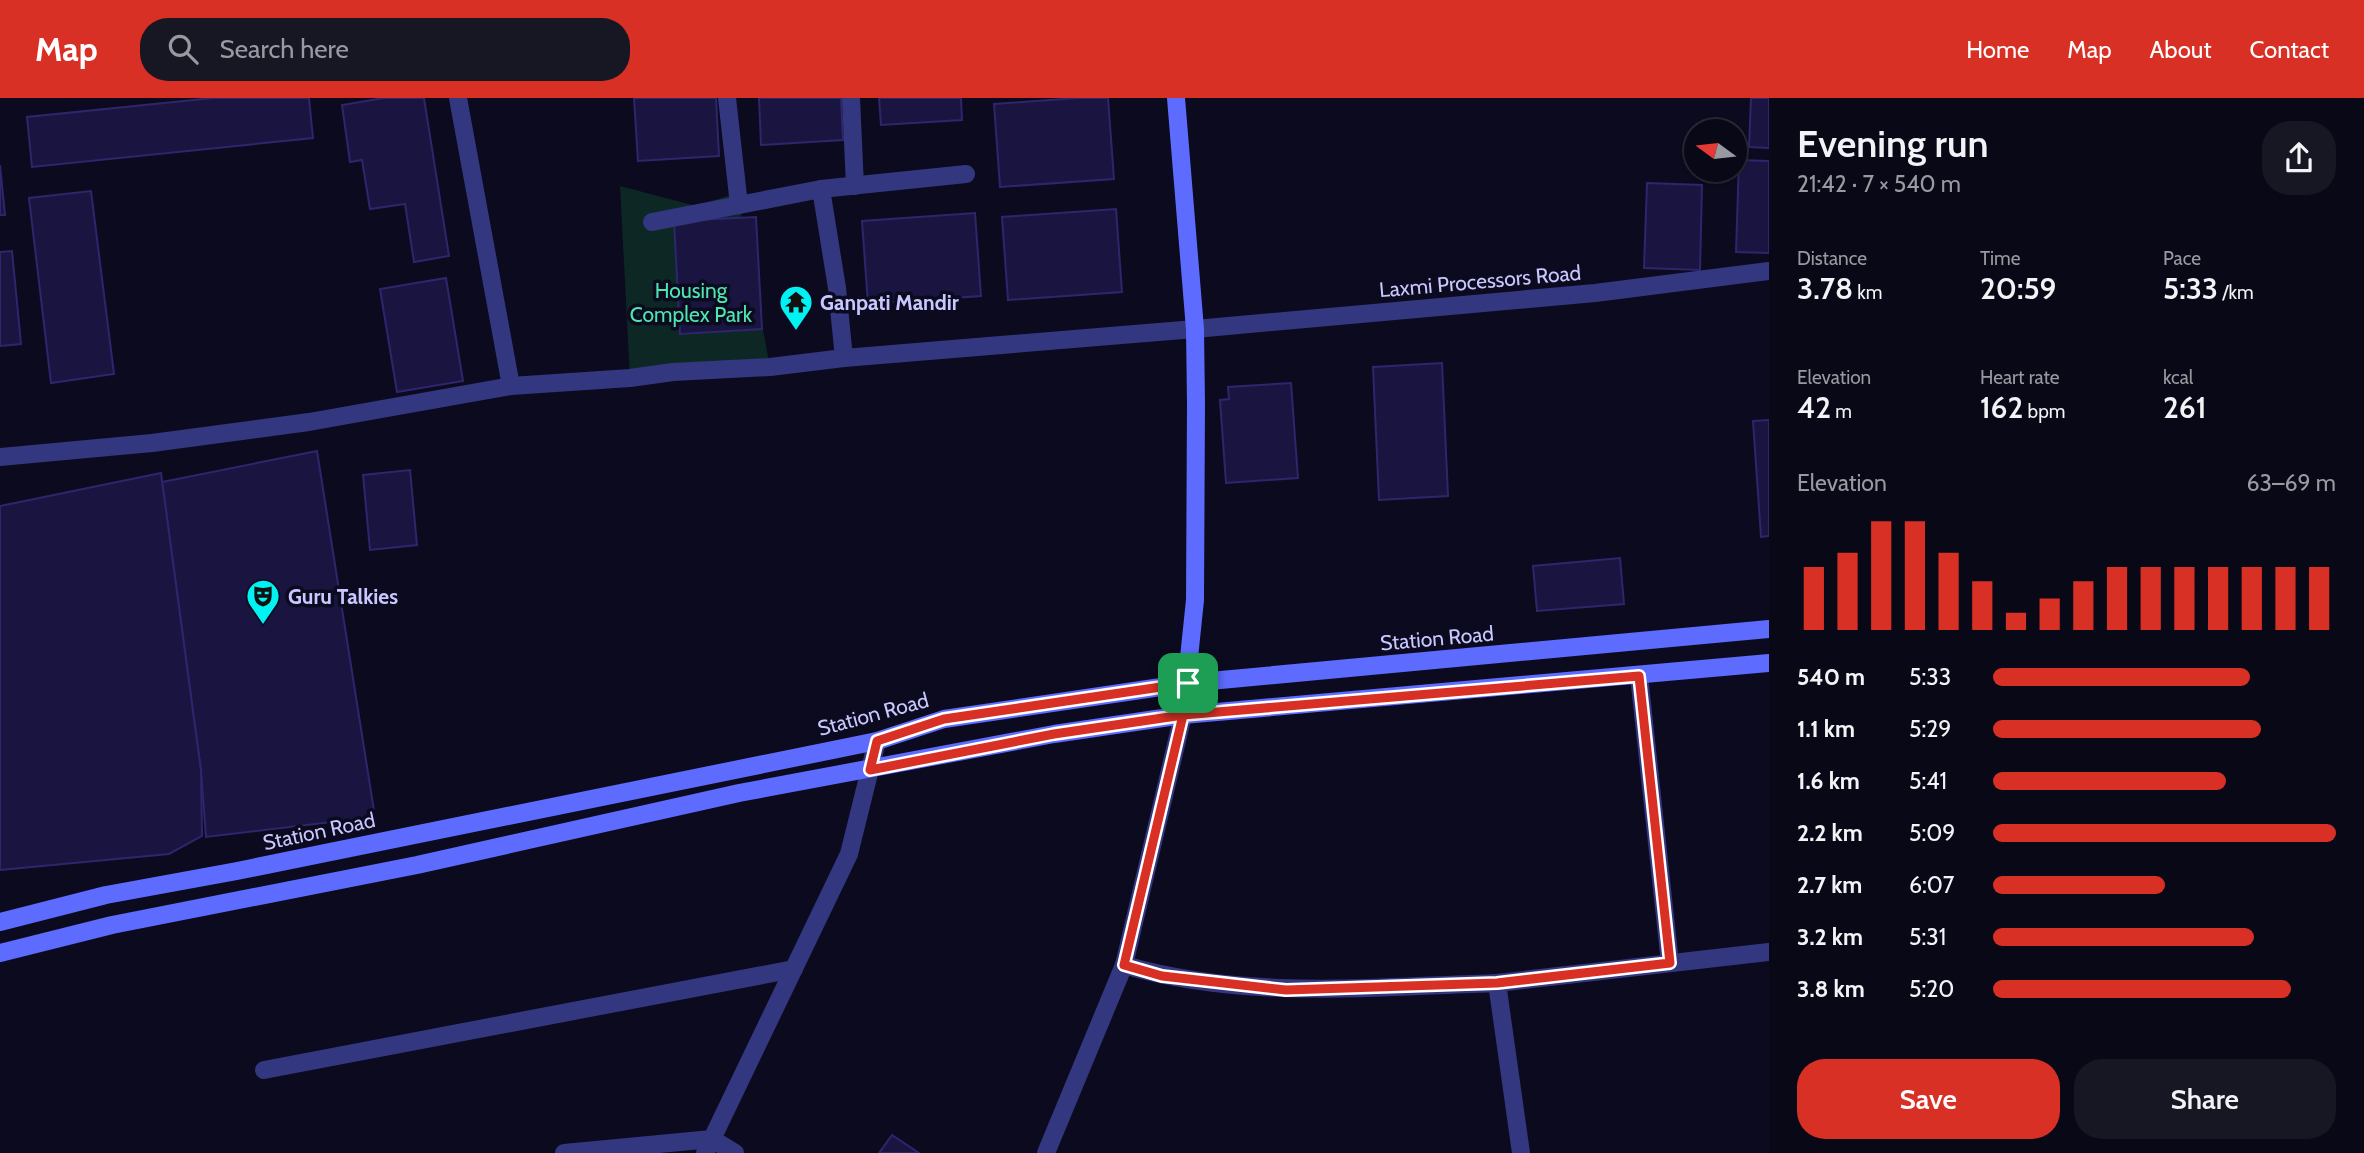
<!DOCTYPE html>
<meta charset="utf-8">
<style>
body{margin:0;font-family:Cabin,sans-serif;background:#171623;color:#f1f3f6;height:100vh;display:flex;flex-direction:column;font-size:26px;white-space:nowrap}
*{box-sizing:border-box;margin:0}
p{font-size:23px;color:#999aa1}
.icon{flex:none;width:38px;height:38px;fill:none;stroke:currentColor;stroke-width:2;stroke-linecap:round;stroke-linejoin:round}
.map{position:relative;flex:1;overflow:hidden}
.details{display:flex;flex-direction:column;background:#090816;width:595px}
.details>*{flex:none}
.needle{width:46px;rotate:285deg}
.tools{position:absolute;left:1684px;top:21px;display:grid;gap:14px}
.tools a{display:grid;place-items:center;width:63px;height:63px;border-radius:50%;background:#090816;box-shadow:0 2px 5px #0004,0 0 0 2px #292935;font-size:35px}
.pin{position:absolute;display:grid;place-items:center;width:60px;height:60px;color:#fff;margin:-30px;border-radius:14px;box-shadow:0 4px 10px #0006}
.round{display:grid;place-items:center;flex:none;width:74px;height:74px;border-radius:28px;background:#171623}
.head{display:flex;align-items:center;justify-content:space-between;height:119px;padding:0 28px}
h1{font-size:38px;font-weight:600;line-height:52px}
.figures{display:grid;grid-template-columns:repeat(3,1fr);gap:10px;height:119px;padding:7px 28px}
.figures div{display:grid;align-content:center}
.figures b{font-size:30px;font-weight:600}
.figures small{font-size:19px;font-weight:400}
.figures p{font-size:19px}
.chart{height:196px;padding:14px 28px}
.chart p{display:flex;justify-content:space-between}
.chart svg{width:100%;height:126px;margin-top:7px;stroke:#d93025;stroke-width:6}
.button{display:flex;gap:14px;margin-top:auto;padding:14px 28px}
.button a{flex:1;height:80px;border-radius:28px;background:#d93025;color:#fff;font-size:28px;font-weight:600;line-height:80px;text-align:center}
.button a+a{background:#171623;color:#f1f3f6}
ul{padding:0 28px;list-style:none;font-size:23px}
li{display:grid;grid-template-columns:112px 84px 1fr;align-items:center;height:52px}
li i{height:18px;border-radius:9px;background:#d93025}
header{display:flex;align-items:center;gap:42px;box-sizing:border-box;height:98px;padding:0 35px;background:#d93025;color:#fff}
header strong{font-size:33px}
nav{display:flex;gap:38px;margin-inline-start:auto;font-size:24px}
.search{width:490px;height:63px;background:#171623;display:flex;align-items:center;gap:18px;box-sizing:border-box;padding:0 24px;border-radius:28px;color:#999aa1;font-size:26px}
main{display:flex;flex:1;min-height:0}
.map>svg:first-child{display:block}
</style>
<header>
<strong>Map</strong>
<div class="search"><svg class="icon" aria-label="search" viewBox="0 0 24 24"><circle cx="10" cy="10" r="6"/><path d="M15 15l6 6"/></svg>Search here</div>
<nav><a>Home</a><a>Map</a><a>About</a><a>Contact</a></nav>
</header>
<main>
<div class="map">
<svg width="1769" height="1055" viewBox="0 0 1769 1055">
<rect width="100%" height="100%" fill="#0c0a1e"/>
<!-- green -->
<polygon fill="#0d2824" points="620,88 696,108 737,95 770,269 630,280"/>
<!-- building -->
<g fill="#1a1540" stroke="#2d266d" stroke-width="2">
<polygon points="213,0 309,0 313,40 32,69 27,19"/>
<polygon points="384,0 424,0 449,158 414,164 405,106 370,111 362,62 350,64 342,7"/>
<polygon points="634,0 716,0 719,58 638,63"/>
<polygon points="759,0 841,0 843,42 761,47"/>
<polygon points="879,0 961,0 962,22 881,27"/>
<polygon points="1077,0 1108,0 1114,81 1000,89 994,6"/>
<polygon points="1751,0 1769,0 1769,50 1749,49"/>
<polygon points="1739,62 1769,63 1769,155 1736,154"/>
<polygon points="0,67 5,117 0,117"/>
<polygon points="1647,85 1702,87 1700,172 1644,170"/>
<polygon points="91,93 114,276 51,285 29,100"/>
<polygon points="1116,111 1122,194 1008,202 1002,119"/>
<polygon points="975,115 981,198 868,206 862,123"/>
<polygon points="756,119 762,231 680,236 674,123"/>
<polygon points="12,153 21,246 0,248 0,154"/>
<polygon points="446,180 463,283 397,294 380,191"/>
<polygon points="1442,265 1448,398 1379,402 1373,269"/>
<polygon points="1291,285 1298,380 1226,385 1220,302 1229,301 1228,289"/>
<polygon points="1769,322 1769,438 1761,439 1753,323"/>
<polygon points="317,353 375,719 206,739 201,673 162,384"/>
<polygon points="410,372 417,447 370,452 363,377"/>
<polygon points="161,375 201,673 202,738 169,756 0,772 0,408"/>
<polygon points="1620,460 1624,506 1537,513 1533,468"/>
<polygon points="892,1037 919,1055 879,1055"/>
</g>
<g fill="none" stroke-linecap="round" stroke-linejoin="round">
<!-- minor -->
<g stroke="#323780" stroke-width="18">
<polyline points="458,0 511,288"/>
<polyline points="727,0 739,107"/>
<polyline points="851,0 855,88"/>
<polyline points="821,91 837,190 844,260"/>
<polyline points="652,124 821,91 966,76"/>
<polyline points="0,359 152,345 309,324 511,288 630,280 673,274 770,269 844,260 1195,231"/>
<polyline points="1639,578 1670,865"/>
<path d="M1124,867C1245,902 1372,889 1497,885L1521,1055"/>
<polyline points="1497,885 1769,854"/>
<polyline points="264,972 794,871"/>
<polyline points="564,1055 712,1041 849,756 877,643"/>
<polyline points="705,1055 712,1041 735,1055"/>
</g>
<!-- tertiary -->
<g stroke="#323780" stroke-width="18">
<polyline points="1195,231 1595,195 1769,173"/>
<polyline points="1046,1055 1124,867 1183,617"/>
</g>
<!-- secondary -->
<g stroke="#5e6bff" stroke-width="18">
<polyline points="1176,0 1195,231 1196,306 1195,502 1183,617"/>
<polyline points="0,824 106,797 237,773 877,643 944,621 1188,585 1769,531"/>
<polyline points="0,855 112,827 417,767 739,695 1054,636 1183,617 1769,565"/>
</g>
</g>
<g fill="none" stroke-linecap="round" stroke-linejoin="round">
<defs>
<polyline id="route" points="1188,585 944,621 877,643 870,672 1054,636 1183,617 1124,867 1162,878 1286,892 1497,885 1670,865 1639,578 1183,617 1188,585"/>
</defs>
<!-- route casing -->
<use href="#route" stroke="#fff" stroke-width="14"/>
<!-- route -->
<use href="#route" stroke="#d93025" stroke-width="9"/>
</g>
<!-- icons -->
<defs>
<symbol id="temple-pin" viewBox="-11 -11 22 30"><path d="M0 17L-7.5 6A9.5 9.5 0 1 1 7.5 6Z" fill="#00f2f2" stroke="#0c0a1e"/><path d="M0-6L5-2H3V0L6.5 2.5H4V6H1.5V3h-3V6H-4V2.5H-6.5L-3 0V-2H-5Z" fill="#111"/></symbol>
<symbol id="theatre-pin" viewBox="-11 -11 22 30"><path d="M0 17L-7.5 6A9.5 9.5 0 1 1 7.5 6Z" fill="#00f2f2" stroke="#0c0a1e"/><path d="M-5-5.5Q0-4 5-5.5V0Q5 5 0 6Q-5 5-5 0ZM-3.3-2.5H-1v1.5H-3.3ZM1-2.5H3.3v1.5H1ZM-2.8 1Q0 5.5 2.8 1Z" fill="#111"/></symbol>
</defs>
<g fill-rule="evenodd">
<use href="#temple-pin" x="777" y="185" width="38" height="52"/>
<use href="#theatre-pin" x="244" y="479" width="38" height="52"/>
</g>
<g text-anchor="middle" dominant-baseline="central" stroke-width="7" stroke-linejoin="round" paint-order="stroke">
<!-- street labels -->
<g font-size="21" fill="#c8c7ff" stroke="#0c0a1e">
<text transform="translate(1480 183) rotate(-5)">Laxmi Processors Road</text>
<text transform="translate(1437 540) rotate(-5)">Station Road</text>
<text transform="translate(873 616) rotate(-15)">Station Road</text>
<text transform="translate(319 733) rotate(-12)">Station Road</text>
</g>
<!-- park labels -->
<g font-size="21" fill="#4de6b0" stroke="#0c0a1e">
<text x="691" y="192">Housing<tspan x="691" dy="24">Complex Park</tspan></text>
</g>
<!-- poi labels -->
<g font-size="21" font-weight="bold" fill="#c8c7ff" stroke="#0c0a1e" text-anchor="start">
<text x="820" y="204">Ganpati Mandir</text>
<text x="288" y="498">Guru Talkies</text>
</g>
</g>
</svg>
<div class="tools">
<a><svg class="needle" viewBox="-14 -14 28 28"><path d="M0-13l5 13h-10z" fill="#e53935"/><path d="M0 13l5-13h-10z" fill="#999aa1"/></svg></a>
</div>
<div class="pin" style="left:1188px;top:585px;background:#1e9e55"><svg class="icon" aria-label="arrive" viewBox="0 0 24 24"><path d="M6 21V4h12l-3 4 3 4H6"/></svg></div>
</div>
<section class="details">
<div class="head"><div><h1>Evening run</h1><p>21:42 · 7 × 540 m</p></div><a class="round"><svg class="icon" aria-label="share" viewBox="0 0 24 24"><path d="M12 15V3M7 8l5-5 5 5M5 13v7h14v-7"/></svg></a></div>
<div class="figures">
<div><p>Distance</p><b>3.78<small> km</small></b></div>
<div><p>Time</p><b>20:59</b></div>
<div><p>Pace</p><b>5:33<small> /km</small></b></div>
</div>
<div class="figures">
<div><p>Elevation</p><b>42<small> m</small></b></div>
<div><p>Heart rate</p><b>162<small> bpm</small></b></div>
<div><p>kcal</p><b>261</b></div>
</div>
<div class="chart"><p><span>Elevation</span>63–69 m</p>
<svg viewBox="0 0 160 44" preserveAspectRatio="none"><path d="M5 44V22M15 44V17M25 44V6M35 44V6M45 44V17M55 44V27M65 44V38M75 44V33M85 44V27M95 44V22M105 44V22M115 44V22M125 44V22M135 44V22M145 44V22M155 44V22"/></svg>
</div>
<ul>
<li><b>540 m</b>5:33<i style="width:75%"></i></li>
<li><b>1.1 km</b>5:29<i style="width:78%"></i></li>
<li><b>1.6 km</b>5:41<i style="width:68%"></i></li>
<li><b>2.2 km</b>5:09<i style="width:100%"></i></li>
<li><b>2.7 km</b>6:07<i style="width:50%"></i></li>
<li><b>3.2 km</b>5:31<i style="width:76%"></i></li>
<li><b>3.8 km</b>5:20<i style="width:87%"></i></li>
</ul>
<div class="button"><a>Save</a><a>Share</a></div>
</section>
</main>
